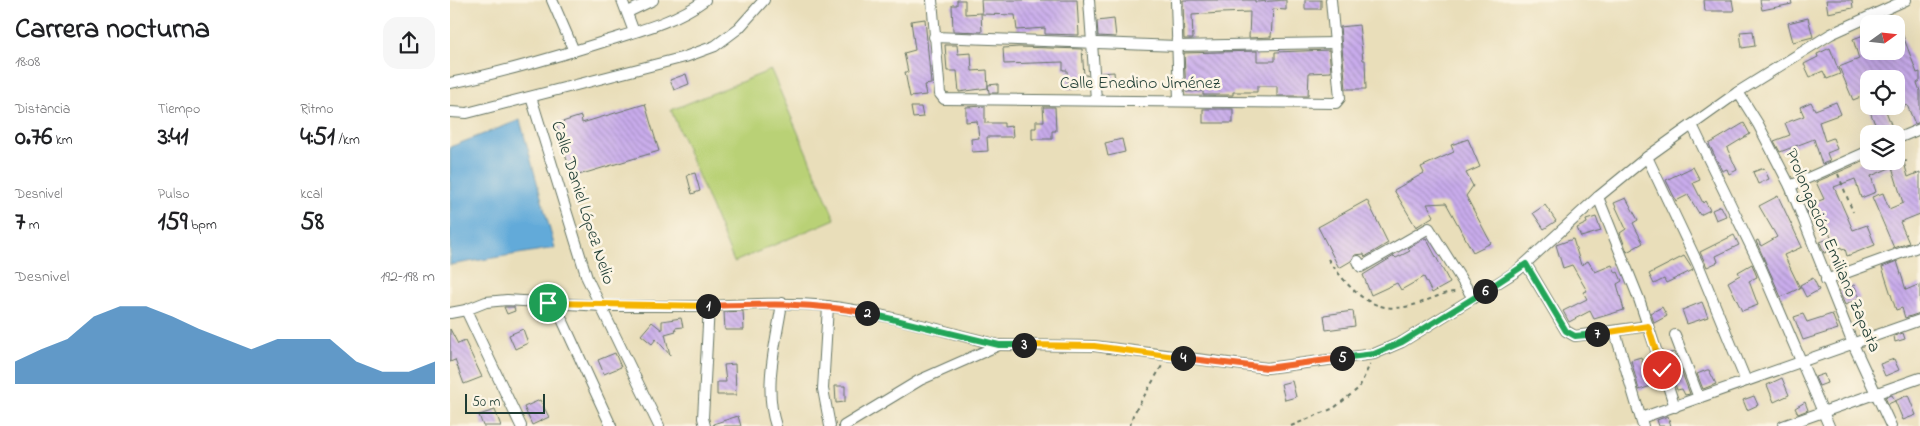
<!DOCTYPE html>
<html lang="es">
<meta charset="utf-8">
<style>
body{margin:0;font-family:"Indie Flower",sans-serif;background:#f6f6f6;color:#202124;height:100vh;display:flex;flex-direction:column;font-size:19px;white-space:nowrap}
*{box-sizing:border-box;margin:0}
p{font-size:16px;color:#757577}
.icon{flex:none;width:28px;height:28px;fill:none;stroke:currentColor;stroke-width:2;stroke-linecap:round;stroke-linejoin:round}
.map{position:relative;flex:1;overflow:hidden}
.sheet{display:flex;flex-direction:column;background:#fff;width:450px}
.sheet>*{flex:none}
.needle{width:32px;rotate:75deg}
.controls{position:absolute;left:1410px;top:15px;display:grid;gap:10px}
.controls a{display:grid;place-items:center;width:45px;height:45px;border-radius:10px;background:#fff;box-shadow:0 5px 20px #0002;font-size:25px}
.scale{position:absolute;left:15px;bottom:12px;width:80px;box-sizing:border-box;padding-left:5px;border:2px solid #1f3d34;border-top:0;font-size:14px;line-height:18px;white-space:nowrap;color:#1f3d34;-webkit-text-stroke:4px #fcf5e5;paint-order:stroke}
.pin{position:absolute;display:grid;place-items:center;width:42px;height:42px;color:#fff;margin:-21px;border:2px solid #fff;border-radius:50%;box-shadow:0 1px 5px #0007}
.km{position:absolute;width:25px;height:25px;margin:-12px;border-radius:50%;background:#222;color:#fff;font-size:14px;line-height:25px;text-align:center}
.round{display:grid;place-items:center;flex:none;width:52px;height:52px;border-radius:15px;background:#f6f6f6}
.overview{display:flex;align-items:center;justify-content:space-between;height:85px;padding:0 15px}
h1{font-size:28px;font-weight:700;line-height:38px}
.figures{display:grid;grid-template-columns:repeat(3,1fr);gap:8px;height:85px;padding:5px 15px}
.figures div{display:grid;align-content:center}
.figures b{font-size:25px;font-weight:700}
.figures small{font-size:14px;font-weight:400}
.figures p{font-size:14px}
.chart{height:140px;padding:10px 15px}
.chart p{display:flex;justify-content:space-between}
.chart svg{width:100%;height:90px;margin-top:5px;fill:#1f6fb2;opacity:.7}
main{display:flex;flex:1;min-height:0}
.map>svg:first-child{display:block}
</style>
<main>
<section class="sheet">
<div class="overview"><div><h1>Carrera nocturna</h1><p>18:08</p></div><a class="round"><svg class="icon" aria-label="share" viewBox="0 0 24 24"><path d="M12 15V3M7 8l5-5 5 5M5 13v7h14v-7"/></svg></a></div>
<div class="figures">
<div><p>Distancia</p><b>0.76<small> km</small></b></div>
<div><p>Tiempo</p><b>3:41</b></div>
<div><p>Ritmo</p><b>4:51<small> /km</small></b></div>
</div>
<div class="figures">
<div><p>Desnivel</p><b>7<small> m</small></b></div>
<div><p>Pulso</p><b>159<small> bpm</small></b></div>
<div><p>kcal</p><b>58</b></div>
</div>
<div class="chart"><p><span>Desnivel</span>192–198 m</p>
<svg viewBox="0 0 160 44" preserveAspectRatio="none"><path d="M0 44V33L10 27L20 22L30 11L40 6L50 6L60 11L70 17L80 22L90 27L100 22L110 22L120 22L130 33L140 38L150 38L160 33V44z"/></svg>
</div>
</section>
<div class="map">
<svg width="1470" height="426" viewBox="0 0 1470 426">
<defs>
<pattern id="building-back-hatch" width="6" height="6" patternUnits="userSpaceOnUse" patternTransform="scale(1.25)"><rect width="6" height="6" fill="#c9acec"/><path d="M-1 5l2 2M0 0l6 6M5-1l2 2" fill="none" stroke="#a38dc0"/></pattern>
</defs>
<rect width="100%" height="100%" fill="#fcf5e5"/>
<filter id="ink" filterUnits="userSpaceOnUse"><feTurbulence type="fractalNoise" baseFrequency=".02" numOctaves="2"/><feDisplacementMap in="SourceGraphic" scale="10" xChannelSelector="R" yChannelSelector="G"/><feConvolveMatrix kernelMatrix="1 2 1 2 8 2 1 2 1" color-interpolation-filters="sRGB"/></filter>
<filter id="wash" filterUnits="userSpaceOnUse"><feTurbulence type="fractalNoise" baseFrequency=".0096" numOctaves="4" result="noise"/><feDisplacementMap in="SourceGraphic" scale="20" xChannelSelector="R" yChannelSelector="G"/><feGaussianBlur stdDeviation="1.12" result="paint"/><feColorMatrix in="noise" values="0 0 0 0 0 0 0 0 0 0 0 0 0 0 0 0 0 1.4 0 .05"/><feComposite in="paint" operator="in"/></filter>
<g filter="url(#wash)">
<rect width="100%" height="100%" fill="#e9deba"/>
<!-- grass -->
<polygon fill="#b9d176" stroke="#6c8755" points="321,70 385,219 284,262 221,110"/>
<!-- water -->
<polygon fill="#62aad9" stroke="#407486" points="70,120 105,248 0,265 0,147"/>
<g id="blocks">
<!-- building -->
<g fill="url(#building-back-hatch)">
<polygon points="507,0 515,0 515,14 531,13 532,32 503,31 502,5 507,5"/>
<polygon points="531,0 627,0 629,35 595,34 595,28 567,30 565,15 532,14"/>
<polygon points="733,0 805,0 805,2 836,0 836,10 823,9 821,37 799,38 800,12 771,13 742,15 743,39 734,39"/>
<rect x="855" y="0" width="16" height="9"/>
<polygon points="1254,0 1282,0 1284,11 1255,11"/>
<polygon points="1310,0 1341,0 1342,4 1312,10"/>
<polygon points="1376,0 1402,0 1403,8 1378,13"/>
<polygon points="1358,18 1363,37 1343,42 1338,23"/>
<polygon points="475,19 481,84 474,85 476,95 460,97 455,72 458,72 454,53 465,50 461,21"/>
<polygon points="664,19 666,37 648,36 647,21"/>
<polygon points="1447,20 1467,73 1470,72 1470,81 1467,83 1470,91 1470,122 1465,124 1457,105 1452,107 1446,91 1446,79 1419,79 1419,82 1413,83 1418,94 1403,100 1389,67 1409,59 1403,39 1419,33 1419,51 1446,51"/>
<polygon points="909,25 913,60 915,60 916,89 896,89 890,27"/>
<polygon points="1303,31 1305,46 1292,48 1290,32"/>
<polygon points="495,45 507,45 508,54 521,53 522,71 537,70 538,88 509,92 507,71 497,71"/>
<polygon points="569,47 632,49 634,75 637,75 638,86 618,89 617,70 613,70 613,62 554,64 553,48"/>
<polygon points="1380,48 1390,74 1377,79 1373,71 1360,77 1354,64 1368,57 1367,54"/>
<polygon points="879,50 881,72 859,73 858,96 827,96 827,86 807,86 807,92 783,92 783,95 753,95 753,91 736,92 734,53 807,51 807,61 825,61 825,52"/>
<polygon points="664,72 665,83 652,85 651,73"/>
<polygon points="236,74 239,84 224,90 220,80"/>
<polygon points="548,84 548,93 539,93 538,85"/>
<polygon points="1361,102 1365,110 1386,102 1391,114 1369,122 1375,141 1383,138 1387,149 1377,153 1380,161 1372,164 1364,139 1330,152 1324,141 1340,135 1335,123 1354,116 1350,107"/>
<polygon points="195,104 209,151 122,177 106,124 131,116 132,123"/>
<polygon points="535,106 535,123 554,123 554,127 562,126 563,137 537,137 538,151 522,152 521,139 529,138 527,121 516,122 516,107"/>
<polygon points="1418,106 1434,106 1444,132 1412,134 1426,127"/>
<polygon points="461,107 471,107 473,117 463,118"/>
<polygon points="593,107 605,107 606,131 602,131 602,139 582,139 582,128 586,128 586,121 594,121"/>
<rect x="753" y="109" width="30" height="14"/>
<polygon points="1294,123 1300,134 1277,148 1287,170 1279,174 1277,169 1272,171 1259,144"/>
<polygon points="672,139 675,152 658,156 655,143"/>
<polygon points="1018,139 1030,167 1016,173 1023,186 1016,196 1041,243 1023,252 996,203 977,204 984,216 966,227 944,190 974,173 971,167 1004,152 1001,145"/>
<polygon points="1449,145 1454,161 1457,161 1454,162 1458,177 1470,172 1470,214 1450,222 1459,243 1444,248 1422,197 1433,193 1439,209 1453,203 1442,167 1421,176 1426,192 1411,198 1405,179 1384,187 1403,230 1417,225 1425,245 1397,256 1395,249 1392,250 1391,247 1374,253 1370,242 1381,238 1375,220 1372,221 1370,216 1361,220 1355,206 1374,199 1366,182 1419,159 1419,161 1446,161 1446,146"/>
<polygon points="1243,167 1250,180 1243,183 1253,203 1255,201 1260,210 1250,215 1238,195 1226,201 1216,180"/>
<polygon points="1314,168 1319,179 1308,184 1303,172"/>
<polygon points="245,173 250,191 242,194 237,175"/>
<polygon points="1328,196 1352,247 1334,255 1350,288 1331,297 1306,241 1308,240 1311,246 1327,237 1309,206"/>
<polygon points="1176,198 1188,220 1183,223 1193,243 1177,252 1170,233 1176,229 1164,203"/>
<polygon points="917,200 938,243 915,257 914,254 905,255 901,261 889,268 868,227"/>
<polygon points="1095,205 1106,221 1094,229 1083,213"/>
<polygon points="1271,206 1276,216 1266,220 1262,210"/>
<polygon points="1146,217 1151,231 1131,237 1127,228 1137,223 1136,220"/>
<polygon points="1284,235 1289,245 1266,256 1268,262 1257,267 1250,252"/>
<polygon points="976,238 1000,283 982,293 974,277 951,290 947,283 921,295 913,275 944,256 946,258 960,251 958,248"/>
<polygon points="1123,239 1131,265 1138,261 1145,272 1162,265 1166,273 1168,272 1172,281 1167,284 1174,310 1144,319 1140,311 1119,322 1113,311 1137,299 1133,292 1137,291 1122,265 1113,268 1106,245"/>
<polygon points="1234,256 1243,270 1216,283 1214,279 1204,284 1199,274"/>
<polygon points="1447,261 1456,290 1470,284 1470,313 1455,318 1452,308 1446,310 1432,267"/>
<polygon points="1302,264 1307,277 1299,281 1308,305 1292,311 1278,282 1290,275 1288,272"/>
<polygon points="1363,278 1369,290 1356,297 1350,285"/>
<polygon points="1404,285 1410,298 1395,305 1389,291"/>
<polygon points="1252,302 1258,317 1237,324 1232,310"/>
<polygon points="54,307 64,307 65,311 57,314"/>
<polygon points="1212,307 1217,316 1204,323 1201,313"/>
<polygon points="293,311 294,330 275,330 274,312"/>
<polygon points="903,311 905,326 876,330 874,315"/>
<polygon points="1353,314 1357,322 1382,314 1388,329 1353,340 1344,317"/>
<polygon points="231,318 233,327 225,328 226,331 215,334 220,355 206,339 202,344 191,335 202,322 212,330 212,321"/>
<polygon points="0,329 8,344 15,341 32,377 14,384 5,360 0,362"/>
<polygon points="73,329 78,343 65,349 59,335"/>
<polygon points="1453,333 1455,339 1445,342 1444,336"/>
<polygon points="1224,352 1240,394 1235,395 1232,389 1227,390 1215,355"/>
<polygon points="165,353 171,367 154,374 148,360"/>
<polygon points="1191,357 1195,371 1205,368 1210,383 1189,390 1181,360"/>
<polygon points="1444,359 1449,370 1435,376 1430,364"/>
<polygon points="285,364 286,395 267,395 267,382 276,382 274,365"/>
<polygon points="1257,370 1259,370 1266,384 1253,389 1247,374"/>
<polygon points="1374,374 1377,383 1369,386 1365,377"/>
<polygon points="1332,378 1339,395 1324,402 1317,385"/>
<polygon points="842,381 846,397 835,400 831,384"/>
<polygon points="385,386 395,386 395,402 386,403"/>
<polygon points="1442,395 1445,401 1438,404 1435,397"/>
<polygon points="1458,395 1466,415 1453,420 1445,401"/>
<polygon points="1304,396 1308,405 1297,410 1293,400"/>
<polygon points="90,400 99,417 82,425 74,407"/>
<polygon points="1355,402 1358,410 1348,414 1345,408"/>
<polygon points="45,410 51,426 33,426 29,415"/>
<polygon points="288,416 291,426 264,426 263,424"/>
<polygon points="1218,416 1221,426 1209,426 1207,420"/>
</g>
</g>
</g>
<g filter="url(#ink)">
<use href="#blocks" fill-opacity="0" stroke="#667563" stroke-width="1"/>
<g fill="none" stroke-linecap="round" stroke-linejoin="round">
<defs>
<g id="minor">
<polyline points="102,0 124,51"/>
<polyline points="172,0 184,32"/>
<polyline points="482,0 490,94 494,99 886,103 890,98 881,0"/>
<polyline points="639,0 646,100"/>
<polyline points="726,0 729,100"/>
<polyline points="178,12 203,0"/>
<polyline points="484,37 727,46 885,43"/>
<path d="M0,83C52,73 102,58 153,42C188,31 225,22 255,0"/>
<polyline points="1288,92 1308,124 1340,186 1403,344 1441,426"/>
<polyline points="81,97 137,278 209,426"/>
<polyline points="0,112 17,113 235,57 265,46 289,28 314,0"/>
<polyline points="1242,125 1308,261 1379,426"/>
<polyline points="1446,139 1470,129"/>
<polyline points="1197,157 1248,264 1296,381"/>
<polyline points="1340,186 1419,151"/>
<polyline points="1148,197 1189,299 1225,407"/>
<polyline points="908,261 911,267 979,228 1023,298"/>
<polyline points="1076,264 1116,331 1125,336 1198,326"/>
<polyline points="1376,280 1470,246"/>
<polyline points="105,304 161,426"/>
<polyline points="378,306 373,389 380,426"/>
<polyline points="16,310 71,426"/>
<polyline points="0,313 16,310 36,302 57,300 151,306 259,306"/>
<polyline points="1165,332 1193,426"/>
<polyline points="1225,335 1249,398"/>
<polyline points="549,345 644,346 817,368 924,354 952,342 1067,271 1148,197 1197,157 1288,92 1381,34 1456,0"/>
<polyline points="1191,418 1470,320"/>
<path d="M255,426L253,418L259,306C299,304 338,302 377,306C435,313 492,331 549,345L470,380L394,426"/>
<path d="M326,426C313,387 326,343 332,303"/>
<polyline points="1333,426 1470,378"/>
</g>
</defs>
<!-- minor casing -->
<use href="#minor" stroke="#667563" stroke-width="12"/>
<!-- path -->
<g stroke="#667563" stroke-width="2" stroke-dasharray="4 4" stroke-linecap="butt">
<polyline points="1388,174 1403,212"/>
<path d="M878,259C902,293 925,319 970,303C981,299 997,291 1007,292"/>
<polyline points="680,426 683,415 713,364"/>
<polyline points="841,426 884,408 909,388 920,364"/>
</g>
<!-- minor -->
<use href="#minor" stroke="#fff" stroke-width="10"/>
</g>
</g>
<g fill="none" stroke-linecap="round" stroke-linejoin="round" filter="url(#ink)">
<defs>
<polyline id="split-1" points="98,303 258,306"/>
<path id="split-2" d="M258,306C315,304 361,302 417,313"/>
<polyline id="split-3" points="417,313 549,345 574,345"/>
<polyline id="split-4" points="574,345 644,346 733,358"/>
<polyline id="split-5" points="733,358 817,368 892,358"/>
<polyline id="split-6" points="892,358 924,354 952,342 1035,291"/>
<polyline id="split-7" points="1035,291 1076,264 1116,331 1125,336 1147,334"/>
<polyline id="split-8" points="1147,334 1198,326 1212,370"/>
</defs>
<!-- split-1 casing -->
<use href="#split-1" stroke="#fff" stroke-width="10"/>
<!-- split-2 casing -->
<use href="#split-2" stroke="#fff" stroke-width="10"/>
<!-- split-3 casing -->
<use href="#split-3" stroke="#fff" stroke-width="10"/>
<!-- split-4 casing -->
<use href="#split-4" stroke="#fff" stroke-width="10"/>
<!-- split-5 casing -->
<use href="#split-5" stroke="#fff" stroke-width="10"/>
<!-- split-6 casing -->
<use href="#split-6" stroke="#fff" stroke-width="10"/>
<!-- split-7 casing -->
<use href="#split-7" stroke="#fff" stroke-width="10"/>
<!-- split-8 casing -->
<use href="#split-8" stroke="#fff" stroke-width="10"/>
<!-- split-1 -->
<use href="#split-1" stroke="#f5b400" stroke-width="6"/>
<!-- split-2 -->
<use href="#split-2" stroke="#f0652b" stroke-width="6"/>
<!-- split-3 -->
<use href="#split-3" stroke="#22a559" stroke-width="6"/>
<!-- split-4 -->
<use href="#split-4" stroke="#f5b400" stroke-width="6"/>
<!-- split-5 -->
<use href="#split-5" stroke="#f0652b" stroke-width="6"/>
<!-- split-6 -->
<use href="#split-6" stroke="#22a559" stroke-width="6"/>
<!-- split-7 -->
<use href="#split-7" stroke="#22a559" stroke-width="6"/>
<!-- split-8 -->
<use href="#split-8" stroke="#f5b400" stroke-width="6"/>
</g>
<g text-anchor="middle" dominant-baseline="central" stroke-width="5" stroke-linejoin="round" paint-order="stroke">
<!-- street labels -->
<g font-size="18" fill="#1f3d34" stroke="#fcf5e5">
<text x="690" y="84">Calle Enedino Jiménez</text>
<text transform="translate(132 203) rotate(72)">Calle Daniel López Nelio</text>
<text transform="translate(1382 251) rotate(67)">Prolongación Emiliano Zapata</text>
</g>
</g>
</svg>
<div class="controls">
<a><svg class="needle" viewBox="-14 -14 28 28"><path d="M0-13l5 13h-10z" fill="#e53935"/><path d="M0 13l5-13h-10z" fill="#757577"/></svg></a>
<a><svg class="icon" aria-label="locate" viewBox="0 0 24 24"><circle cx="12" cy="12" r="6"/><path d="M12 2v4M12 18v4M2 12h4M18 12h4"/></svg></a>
<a><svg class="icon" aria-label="layers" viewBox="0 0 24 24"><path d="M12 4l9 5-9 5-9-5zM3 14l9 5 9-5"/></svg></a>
</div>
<div class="scale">50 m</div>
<div class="pin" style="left:98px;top:303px;background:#1e9e55"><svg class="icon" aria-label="arrive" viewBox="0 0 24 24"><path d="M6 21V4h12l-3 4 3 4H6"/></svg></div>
<div class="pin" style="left:1212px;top:370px;background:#d93025"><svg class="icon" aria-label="check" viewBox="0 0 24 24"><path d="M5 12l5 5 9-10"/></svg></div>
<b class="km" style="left:258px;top:306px">1</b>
<b class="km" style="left:417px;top:313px">2</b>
<b class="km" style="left:574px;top:345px">3</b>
<b class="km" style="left:733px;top:358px">4</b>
<b class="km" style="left:892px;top:358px">5</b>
<b class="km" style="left:1035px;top:291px">6</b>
<b class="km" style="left:1147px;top:334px">7</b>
</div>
</main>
